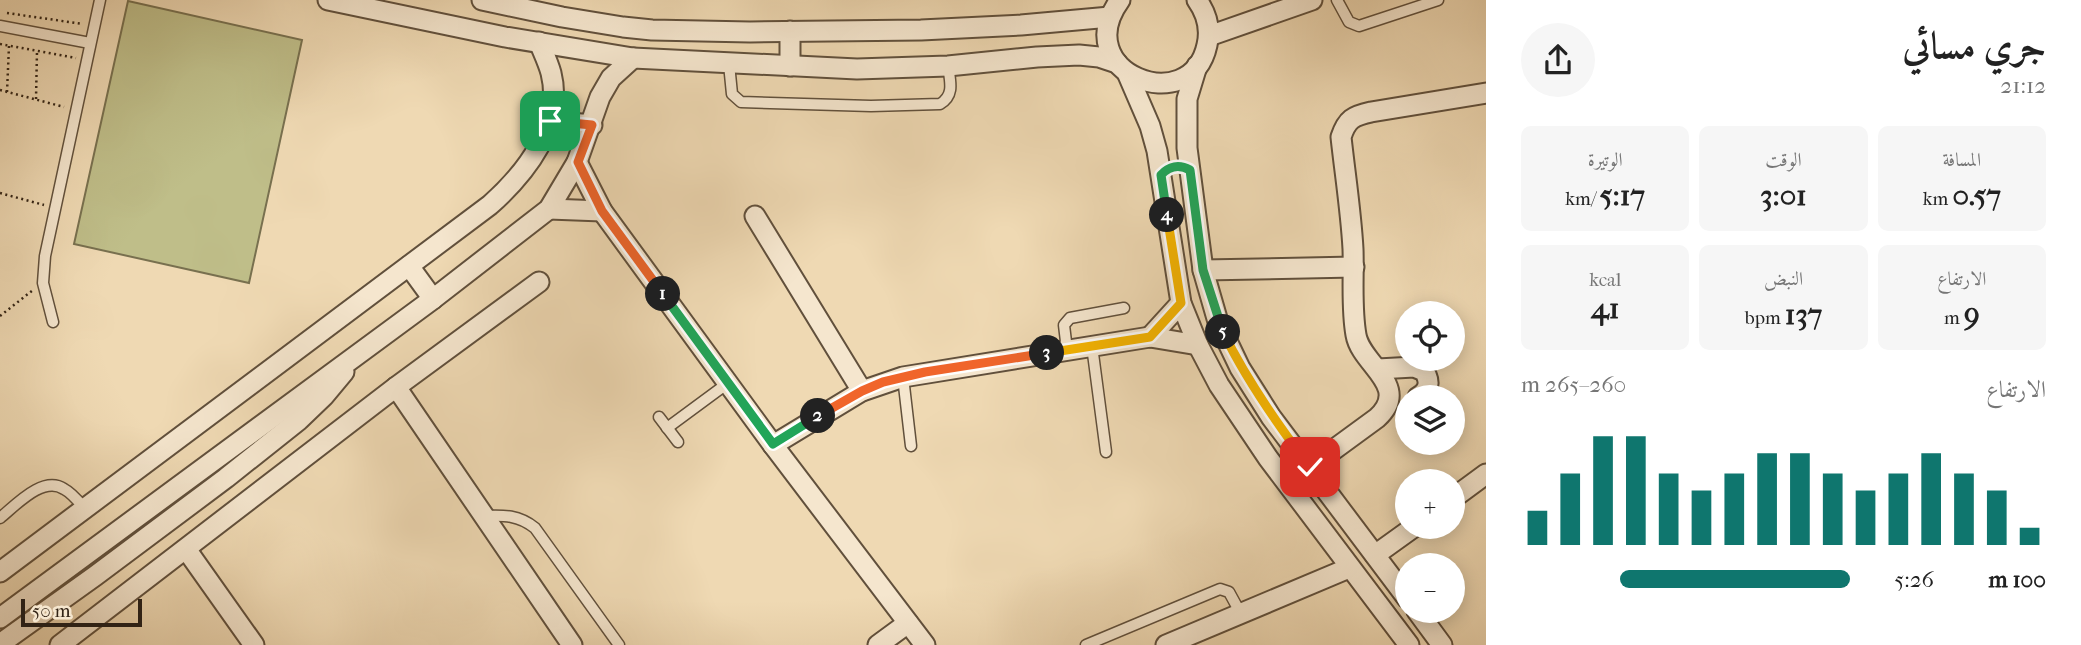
<!DOCTYPE html>
<html lang="ar">
<meta charset="utf-8">
<style>
body{margin:0;font-family:"IM FELL French Canon",Amiri,serif;background:#f6f6f6;color:#222;direction:rtl;height:100vh;display:flex;flex-direction:column;font-size:26px;white-space:nowrap}
*{box-sizing:border-box;margin:0}
p{font-size:23px;color:#767676}
.icon{flex:none;width:38px;height:38px;fill:none;stroke:currentColor;stroke-width:2;stroke-linecap:round;stroke-linejoin:round}
.map{position:relative;flex:1;overflow:hidden;direction:ltr}
.drawer{display:flex;flex-direction:column;background:#fff;width:595px}
.drawer>*{flex:none}
.tools{position:absolute;left:1395px;top:301px;display:grid;gap:14px}
.tools a{display:grid;place-items:center;width:70px;height:70px;border-radius:50%;background:#fff;box-shadow:0 4px 18px #0003;font-size:35px}
.scale{position:absolute;left:21px;bottom:18px;width:121px;box-sizing:border-box;padding-left:7px;border:4px solid #322315;border-top:0;font-size:19px;line-height:24px;white-space:nowrap;color:#322315;-webkit-text-stroke:5px #f5e6ce;paint-order:stroke}
.pin{position:absolute;display:grid;place-items:center;width:60px;height:60px;color:#fff;margin:-30px;border-radius:14px;box-shadow:0 4px 10px #0006}
.km{position:absolute;width:35px;height:35px;margin:-18px;border-radius:50%;background:#222;color:#fff;font-size:19px;line-height:35px;text-align:center}
.round{display:grid;place-items:center;flex:none;width:74px;height:74px;border-radius:37px;background:#f6f6f6}
.overview{display:flex;align-items:center;justify-content:space-between;height:119px;padding:0 35px}
h1{font-size:38px;font-weight:700;line-height:52px}
.stats{display:grid;grid-template-columns:repeat(3,1fr);gap:10px;height:119px;padding:7px 35px}
.stats div{display:grid;align-content:center;border-radius:10px;background:#f6f6f6;text-align:center}
.stats b{font-size:30px;font-weight:700}
.stats small{font-size:19px;font-weight:400}
.stats p{font-size:19px}
.chart{height:196px;padding:14px 35px}
.chart p{display:flex;justify-content:space-between}
.chart svg{width:100%;height:126px;margin-top:7px;stroke:#0f766e;stroke-width:6}
ul{padding:0 35px;list-style:none;font-size:23px}
li{display:grid;grid-template-columns:112px 84px 1fr;align-items:center;height:52px}
li i{height:18px;border-radius:9px;background:#0f766e}
main{display:flex;flex:1;min-height:0}
.map>svg:first-child{display:block}
</style>
<main>
<section class="drawer">
<div class="overview"><div><h1>جري مسائي</h1><p>21:12</p></div><a class="round"><svg class="icon" aria-label="share" viewBox="0 0 24 24"><path d="M12 15V3M7 8l5-5 5 5M5 13v7h14v-7"/></svg></a></div>
<div class="stats">
<div><p>المسافة</p><b>0.57<small> km</small></b></div>
<div><p>الوقت</p><b>3:01</b></div>
<div><p>الوتيرة</p><b>5:17<small> /km</small></b></div>
</div>
<div class="stats">
<div><p>الارتفاع</p><b>9<small> m</small></b></div>
<div><p>النبض</p><b>137<small> bpm</small></b></div>
<div><p>kcal</p><b>41</b></div>
</div>
<div class="chart"><p><span>الارتفاع</span>260–265 m</p>
<svg viewBox="0 0 160 44" preserveAspectRatio="none"><path d="M5 44V32M15 44V19M25 44V6M35 44V6M45 44V19M55 44V25M65 44V19M75 44V12M85 44V12M95 44V19M105 44V25M115 44V19M125 44V12M135 44V19M145 44V25M155 44V38"/></svg>
</div>
<ul>
<li><b>100 m</b>5:26<i style="width:70%"></i></li>
</ul>
</section>
<div class="map">
<svg width="1486" height="645" viewBox="0 0 1486 645">
<rect width="100%" height="100%" fill="#efd9b3"/>
<filter id="stains"><feTurbulence type="fractalNoise" baseFrequency=".00286" numOctaves="4"/><feColorMatrix values="0 0 0 0 .2 0 0 0 0 .09 0 0 0 0 .02 0 0 0 .5 -.17"/></filter>
<radialGradient id="worn" r=".72"><stop offset=".6" stop-color="#630" stop-opacity="0"/><stop offset="1" stop-color="#630" stop-opacity=".3"/></radialGradient>
<!-- green -->
<polygon fill="#bfbe89" stroke="#78704f" stroke-width="2" points="128,1 302,40 249,283 74,244"/>
<g fill="none" stroke-linecap="round" stroke-linejoin="round">
<defs>
<g id="service">
<polyline points="1337,0 1349,22 1359,26 1438,0"/>
<polyline points="0,26 90,43"/>
<path d="M729,64L732,94L741,102L871,106L940,104C955,95 950,81 948,66"/>
<polyline points="53,322 43,283 45,256 100,0"/>
<polyline points="1092,346 1106,452"/>
<polyline points="1067,350 1064,325 1070,318 1124,308"/>
<polyline points="903,377 911,446"/>
<polyline points="659,417 678,442"/>
<polyline points="667,428 728,383"/>
<path d="M484,516C504,515 519,515 535,528L619,645"/>
<path d="M0,518C16,505 43,475 64,489C72,493 79,502 85,509"/>
<polyline points="1086,645 1220,589 1229,592 1241,614"/>
</g>
<g id="minor">
<polyline points="328,0 505,37 633,58 857,69 948,66 1037,57 1079,55 1099,57 1117,63"/>
<polyline points="482,0 562,17 623,27 652,30 750,32 921,30 1021,25 1110,17"/>
<path d="M1120,0C1067,73 1191,120 1207,45C1211,28 1207,14 1197,0"/>
<polyline points="790,31 790,66"/>
<polyline points="1209,36 1312,0"/>
<polyline points="1197,66 1187,99 1187,148 1203,270 1218,322 1240,368 1271,417 1407,598"/>
<polyline points="1128,75 1150,126 1157,151 1181,303 1198,345 1219,385 1268,458 1409,645"/>
<polyline points="549,121 592,125"/>
<polyline points="577,162 602,211 773,445 925,645"/>
<polyline points="549,209 602,211"/>
<polyline points="755,216 862,391"/>
<polyline points="409,266 433,299"/>
<polyline points="1203,270 1354,267"/>
<polyline points="1150,337 1181,303"/>
<path d="M1378,369L1414,367L1424,371C1431,382 1429,391 1418,397"/>
<polyline points="396,387 572,645"/>
<polyline points="773,445 862,391 903,377 1150,337 1198,345"/>
<path d="M1310,467L1377,418C1412,386 1361,365 1356,335C1351,307 1354,278 1353,249C1351,212 1345,174 1341,137C1347,119 1353,116 1371,112L1486,93"/>
<polyline points="1452,499 1486,474"/>
<polyline points="186,549 254,645"/>
<polyline points="1375,555 1414,527"/>
<path d="M0,572L490,205C526,173 564,125 551,73C548,62 543,52 539,42"/>
<polyline points="1417,611 1442,645"/>
<polyline points="0,618 433,299 549,209 577,162 600,97 611,78 633,58"/>
<polyline points="0,644 95,576 226,478 299,420 324,396 344,372"/>
<polyline points="60,645 396,387 539,282"/>
<polyline points="878,645 908,623"/>
<polyline points="1166,645 1349,568"/>
</g>
</defs>
<!-- service casing -->
<use href="#service" stroke="#61503c" stroke-width="13"/>
<!-- minor casing -->
<use href="#minor" stroke="#61503c" stroke-width="23"/>
<!-- path -->
<g stroke="#322315" stroke-width="2.5" stroke-dasharray="2 3.5" stroke-linecap="butt">
<polyline points="7,13 83,24"/>
<polyline points="0,44 76,58"/>
<polyline points="0,90 64,107"/>
<polyline points="7,92 9,46"/>
<polyline points="36,99 37,51"/>
<polyline points="0,193 44,205"/>
<polyline points="0,316 33,290"/>
</g>
<!-- service -->
<use href="#service" stroke="#f5e6ce" stroke-width="10"/>
<!-- minor -->
<use href="#minor" stroke="#f5e6ce" stroke-width="19"/>
</g>
<g fill="none" stroke-linecap="round" stroke-linejoin="round">
<defs>
<polyline id="split-1" points="550,121 592,125 578,162 602,211 663,294"/>
<polyline id="split-2" points="663,294 773,444 818,416"/>
<polyline id="split-3" points="818,416 862,391 883,382 925,372 1047,353"/>
<polyline id="split-4" points="1047,353 1150,337 1181,303 1167,215"/>
<path id="split-5" d="M1167,215L1161,175C1169,166 1179,164 1190,170L1203,270L1223,332"/>
<path id="split-6" d="M1223,332C1247,381 1277,424 1310,467"/>
</defs>
<!-- split-1 casing -->
<use href="#split-1" stroke="#fff" stroke-width="14"/>
<!-- split-2 casing -->
<use href="#split-2" stroke="#fff" stroke-width="14"/>
<!-- split-3 casing -->
<use href="#split-3" stroke="#fff" stroke-width="14"/>
<!-- split-4 casing -->
<use href="#split-4" stroke="#fff" stroke-width="14"/>
<!-- split-5 casing -->
<use href="#split-5" stroke="#fff" stroke-width="14"/>
<!-- split-6 casing -->
<use href="#split-6" stroke="#fff" stroke-width="14"/>
<!-- split-1 -->
<use href="#split-1" stroke="#f0652b" stroke-width="9"/>
<!-- split-2 -->
<use href="#split-2" stroke="#22a559" stroke-width="9"/>
<!-- split-3 -->
<use href="#split-3" stroke="#f0652b" stroke-width="9"/>
<!-- split-4 -->
<use href="#split-4" stroke="#f5b400" stroke-width="9"/>
<!-- split-5 -->
<use href="#split-5" stroke="#22a559" stroke-width="9"/>
<!-- split-6 -->
<use href="#split-6" stroke="#f5b400" stroke-width="9"/>
</g>
<rect width="100%" height="100%" filter="url(#stains)"/>
<rect width="100%" height="100%" fill="url(#worn)"/>
</svg>
<div class="tools">
<a><svg class="icon" aria-label="locate" viewBox="0 0 24 24"><circle cx="12" cy="12" r="6"/><path d="M12 2v4M12 18v4M2 12h4M18 12h4"/></svg></a>
<a><svg class="icon" aria-label="layers" viewBox="0 0 24 24"><path d="M12 4l9 5-9 5-9-5zM3 14l9 5 9-5"/></svg></a>
<a>+</a>
<a>−</a>
</div>
<div class="scale">50 m</div>
<div class="pin" style="left:550px;top:121px;background:#1e9e55"><svg class="icon" aria-label="arrive" viewBox="0 0 24 24"><path d="M6 21V4h12l-3 4 3 4H6"/></svg></div>
<div class="pin" style="left:1310px;top:467px;background:#d93025"><svg class="icon" aria-label="check" viewBox="0 0 24 24"><path d="M5 12l5 5 9-10"/></svg></div>
<b class="km" style="left:663px;top:294px">1</b>
<b class="km" style="left:818px;top:416px">2</b>
<b class="km" style="left:1047px;top:353px">3</b>
<b class="km" style="left:1167px;top:215px">4</b>
<b class="km" style="left:1223px;top:332px">5</b>
</div>
</main>
